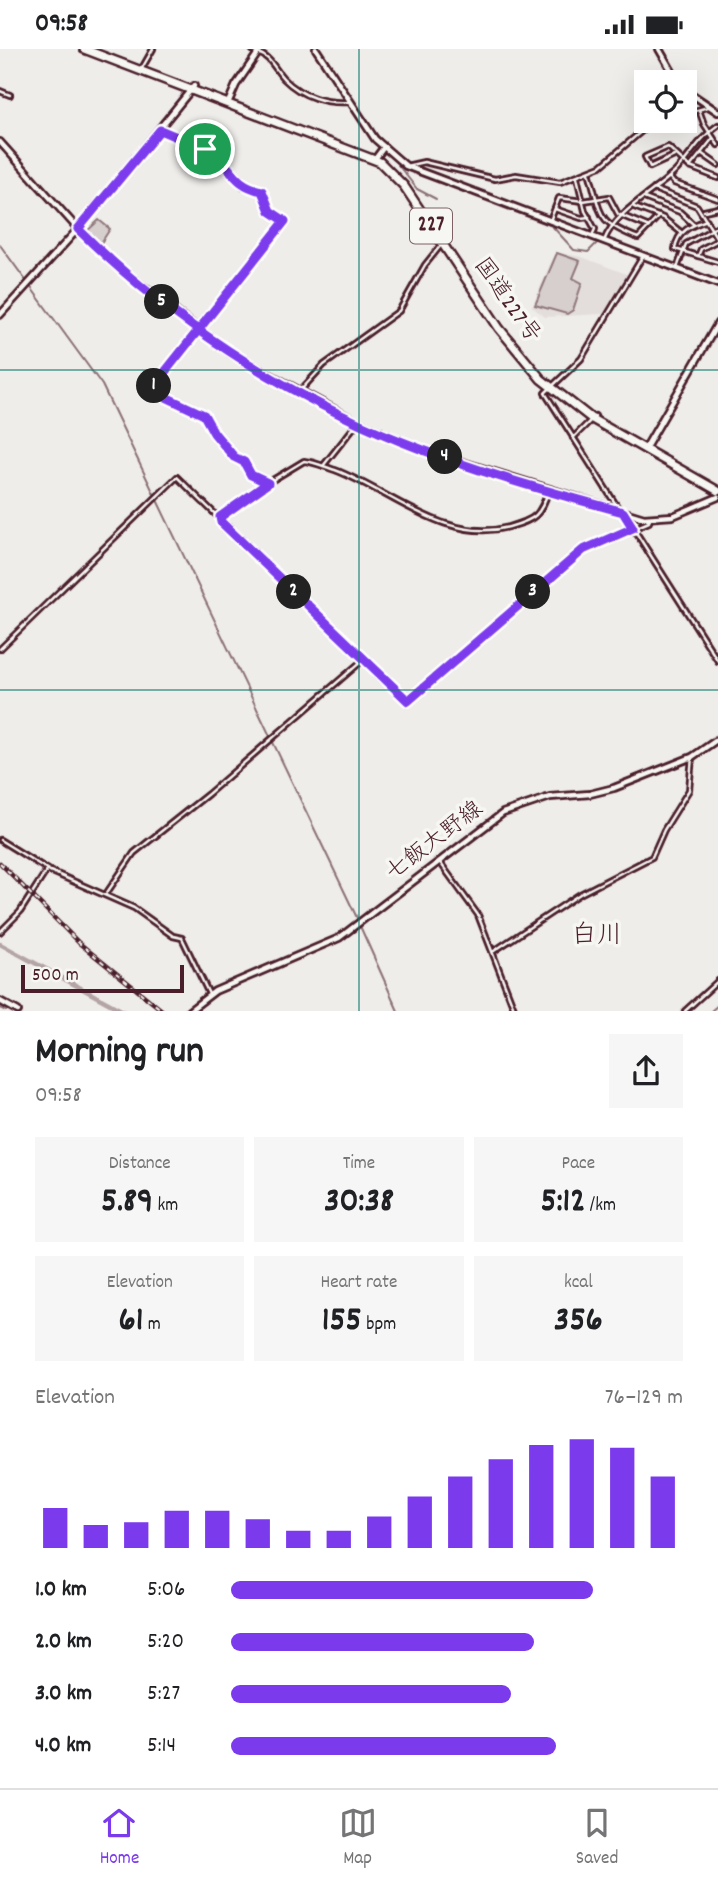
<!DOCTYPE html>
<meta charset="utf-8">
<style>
body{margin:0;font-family:Dekko,"Klee One",sans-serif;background:#f6f6f6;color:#202124;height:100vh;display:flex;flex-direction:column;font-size:26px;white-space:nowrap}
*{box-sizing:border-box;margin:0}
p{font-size:23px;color:#757577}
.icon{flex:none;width:38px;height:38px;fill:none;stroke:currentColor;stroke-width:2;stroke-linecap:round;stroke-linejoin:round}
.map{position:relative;height:962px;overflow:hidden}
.sheet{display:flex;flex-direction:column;background:#fff;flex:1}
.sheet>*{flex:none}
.controls{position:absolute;left:634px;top:21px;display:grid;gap:14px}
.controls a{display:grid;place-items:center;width:63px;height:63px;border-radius:0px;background:#fff;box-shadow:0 7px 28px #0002;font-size:35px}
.scale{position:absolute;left:21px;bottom:18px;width:163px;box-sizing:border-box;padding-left:7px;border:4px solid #4a1f2b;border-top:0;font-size:19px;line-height:24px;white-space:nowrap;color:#4a1f2b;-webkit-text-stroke:5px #f6f6f2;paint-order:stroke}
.pin{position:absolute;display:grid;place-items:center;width:60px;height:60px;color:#fff;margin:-30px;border:4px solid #fff;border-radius:50%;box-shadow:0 2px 7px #0007}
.km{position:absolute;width:35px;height:35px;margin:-18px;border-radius:50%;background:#222;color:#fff;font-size:19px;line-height:35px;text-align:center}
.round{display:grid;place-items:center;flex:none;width:74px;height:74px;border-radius:0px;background:#f6f6f6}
.head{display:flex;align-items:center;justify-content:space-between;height:119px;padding:0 35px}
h1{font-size:38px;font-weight:700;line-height:52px}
.figures{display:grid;grid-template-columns:repeat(3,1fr);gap:10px;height:119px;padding:7px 35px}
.figures div{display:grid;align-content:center;border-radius:0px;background:#f6f6f6;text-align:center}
.figures b{font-size:35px;font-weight:700}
.figures small{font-size:19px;font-weight:400}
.figures p{font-size:19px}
.chart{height:196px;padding:14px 35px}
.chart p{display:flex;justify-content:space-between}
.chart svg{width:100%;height:126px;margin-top:7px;stroke:#7c3aed;stroke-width:6}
ul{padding:0 35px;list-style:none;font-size:23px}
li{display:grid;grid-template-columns:112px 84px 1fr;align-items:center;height:52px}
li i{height:18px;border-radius:9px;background:#7c3aed}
.status{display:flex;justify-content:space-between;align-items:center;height:49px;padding:0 35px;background:#fff;direction:ltr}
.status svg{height:19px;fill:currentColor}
.tabs{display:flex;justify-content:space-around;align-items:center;height:98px;border-top:2px solid #e0e0e0;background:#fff;font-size:19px;color:#757577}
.tabs a{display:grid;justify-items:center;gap:4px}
.tabs .current{color:#7c3aed}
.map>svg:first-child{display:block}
</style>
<div class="status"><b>09:58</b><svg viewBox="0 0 49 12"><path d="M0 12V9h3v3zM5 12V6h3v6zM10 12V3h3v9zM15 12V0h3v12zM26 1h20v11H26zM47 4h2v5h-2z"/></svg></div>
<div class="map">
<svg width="718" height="962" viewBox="0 0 718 962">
<rect width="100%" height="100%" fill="#efedea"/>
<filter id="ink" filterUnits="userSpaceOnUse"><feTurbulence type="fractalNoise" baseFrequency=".0143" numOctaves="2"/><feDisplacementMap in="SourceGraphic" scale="14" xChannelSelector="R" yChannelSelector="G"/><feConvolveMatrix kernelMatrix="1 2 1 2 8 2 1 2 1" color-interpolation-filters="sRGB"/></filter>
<g filter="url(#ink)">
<!-- built -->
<polygon fill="#e3dedc" points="555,203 582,208 629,226 603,265 545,268 532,258"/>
<!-- green -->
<g fill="#d7cfce" stroke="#90777c" stroke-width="2">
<polygon points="99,171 110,180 99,197 85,184"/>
<polygon points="557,204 580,212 573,229 582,234 573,261 567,265 535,256"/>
</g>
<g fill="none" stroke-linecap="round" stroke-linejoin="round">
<!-- stream -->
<g stroke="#8a6f74" stroke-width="2">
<polyline points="319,0 374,83 389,99"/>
<polyline points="391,107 417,140 436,150"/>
<polyline points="494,155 552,177 574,201 588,203 598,193"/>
<polyline points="0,196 102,336 358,871"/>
<polyline points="360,877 398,962"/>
<polyline points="0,959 6,962"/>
<polyline points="711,962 718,956"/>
</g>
<!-- river -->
<polyline stroke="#b4a4a5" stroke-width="4.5" points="0,895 123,962"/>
<defs>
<g id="minor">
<path d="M258,4C271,8 275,21 284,30C302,48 326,55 350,53"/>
<polyline points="141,21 153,0"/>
<polyline points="0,42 10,46"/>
<polyline points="699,61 704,75 718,96"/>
<polyline points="684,65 708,58"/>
<polyline points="160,81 213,103 243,137 262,142 270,162 285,172 151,341 204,366 214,384 234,408 244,413 251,426 268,434"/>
<polyline points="701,104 718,116"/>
<polyline points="674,107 650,118 645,108 668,98 690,118 718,129"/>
<polyline points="406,117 424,113 495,130 516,126 560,133 601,117 650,75 660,72"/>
<polyline points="690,118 713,89"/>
<path d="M589,123C602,165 594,172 638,189L659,167"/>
<polyline points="577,128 585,162 595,180 592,187"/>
<polyline points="669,128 674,134 718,150"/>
<polyline points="654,140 697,157 718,191"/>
<polyline points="644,149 680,163 693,175"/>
<polyline points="634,158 663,169 682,184"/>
<polyline points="555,160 581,169 589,168"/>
<polyline points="704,162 718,159"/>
<path d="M707,171C692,176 677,182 675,200L718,213"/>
<polyline points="550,172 559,149 583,152 609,148 618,165 649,178"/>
<path d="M604,192C615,163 651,145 674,124C690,108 699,89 718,76"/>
<polyline points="698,207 701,200 718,191"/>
<polyline points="677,219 686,195 718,177"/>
<polyline points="300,342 324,316 399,262 425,216 445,191"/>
<polyline points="573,389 595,367"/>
<polyline points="323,417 358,373"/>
<polyline points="620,462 545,344 581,310 643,207"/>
<polyline points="623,463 718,612"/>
<path d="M220,468L256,441L304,412C315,413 325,418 335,421C391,442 445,495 509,478C537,470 539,467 549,441"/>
<polyline points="0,600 177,428 408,652 583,501 649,473 650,469"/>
<polyline points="0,791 50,822 134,859 173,887 182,889 209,945"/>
<polyline points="439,812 478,866 515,962"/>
<polyline points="106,845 134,804 208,745 363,611"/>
<polyline points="0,883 20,863 47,821"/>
<polyline points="494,902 580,845 652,808 664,781 689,741 692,708"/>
<polyline points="685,962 718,932"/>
</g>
<g id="tertiary">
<polyline points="316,0 375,90 406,117 718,235"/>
<polyline points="228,54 236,36 258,4 253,0"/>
<polyline points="0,93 78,180 194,37"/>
<polyline points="375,110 384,98"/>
<polyline points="645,400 718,274"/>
<polyline points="0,952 18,962"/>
</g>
<g id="secondary">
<polyline points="659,0 678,33"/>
<polyline points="684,40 718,63"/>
<polyline points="0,266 78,180 114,215 230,304 354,371 420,400 644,469 673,467 718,448"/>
<polyline points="189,962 215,942 339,889 503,764 550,748 590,745 614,739 692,708 718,690"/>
</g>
<polyline id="trunk" points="84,0 380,113 404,137 499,279 541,330 592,370 718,442"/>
</defs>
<!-- minor casing -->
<use href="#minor" stroke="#4a1f2b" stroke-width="8"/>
<!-- tertiary casing -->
<use href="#tertiary" stroke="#4a1f2b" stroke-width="10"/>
<!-- secondary casing -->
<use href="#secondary" stroke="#4a1f2b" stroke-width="10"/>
<!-- trunk casing -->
<use href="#trunk" stroke="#4a1f2b" stroke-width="12"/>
<!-- minor -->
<use href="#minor" stroke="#f6f6f2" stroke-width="2.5"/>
<!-- tertiary -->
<use href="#tertiary" stroke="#f6f6f2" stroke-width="4.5"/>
<!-- secondary -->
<use href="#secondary" stroke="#f6f6f2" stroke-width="4.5"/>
<!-- trunk -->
<use href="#trunk" stroke="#f6f6f2" stroke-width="7"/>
<defs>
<polyline id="rail" points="0,814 79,894 163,962"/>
</defs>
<!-- rail casing -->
<use href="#rail" stroke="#4a1f2b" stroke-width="4.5"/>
<!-- rail -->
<use href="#rail" stroke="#f6f6f2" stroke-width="2" stroke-dasharray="5" stroke-linecap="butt"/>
</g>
</g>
<g fill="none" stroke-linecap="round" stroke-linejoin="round" filter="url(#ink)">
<defs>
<path id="route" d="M205,100C234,113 227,134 262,142L270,162L285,172C242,226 200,279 157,333L151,341L204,366L214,384L234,408L244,413L251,426L268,434L220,468L221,473L408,652L583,501L633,479L623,463C549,443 471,421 400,392C283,345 167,269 78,180L160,81L205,100"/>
</defs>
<!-- route casing -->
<use href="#route" stroke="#fff" stroke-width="14"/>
<!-- route -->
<use href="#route" stroke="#7c3aed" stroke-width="9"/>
</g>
<!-- grid -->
<path fill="none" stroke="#0f766e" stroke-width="2" stroke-opacity="0.55" d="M359,0V962M0,321H718M0,641H718"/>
<g text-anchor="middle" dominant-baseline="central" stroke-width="7" stroke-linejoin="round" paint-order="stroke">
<!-- shield labels -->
<rect fill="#f6f6f2" stroke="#7e6067" stroke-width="2" x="410" y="159.5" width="42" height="35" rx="5"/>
<g font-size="21" font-weight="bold" fill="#4a1f2b">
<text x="431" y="177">227</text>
</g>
<!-- street labels -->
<g font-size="23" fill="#4a1f2b" stroke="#f6f6f2">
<text transform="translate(506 252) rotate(55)">国道227号</text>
<text transform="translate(435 793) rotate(-37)">七飯大野線</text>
</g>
<!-- quarter labels -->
<g font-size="26" fill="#4a1f2b" stroke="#f6f6f2">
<text x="597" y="887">白川</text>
</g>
</g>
</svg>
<div class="controls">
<a><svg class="icon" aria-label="locate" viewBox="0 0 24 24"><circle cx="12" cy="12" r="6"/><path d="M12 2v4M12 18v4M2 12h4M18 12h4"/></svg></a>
</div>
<div class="scale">500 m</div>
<div class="pin" style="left:205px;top:100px;background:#1e9e55"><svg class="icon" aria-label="arrive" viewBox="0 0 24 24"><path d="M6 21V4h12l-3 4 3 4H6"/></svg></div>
<b class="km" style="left:154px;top:337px">1</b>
<b class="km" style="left:294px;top:543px">2</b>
<b class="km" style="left:533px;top:543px">3</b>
<b class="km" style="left:445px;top:408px">4</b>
<b class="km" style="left:162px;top:253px">5</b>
</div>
<section class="sheet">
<div class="head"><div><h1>Morning run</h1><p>09:58</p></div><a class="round"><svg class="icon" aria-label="share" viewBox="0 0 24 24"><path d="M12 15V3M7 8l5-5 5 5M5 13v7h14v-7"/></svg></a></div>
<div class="figures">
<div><p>Distance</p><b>5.89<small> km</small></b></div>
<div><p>Time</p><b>30:38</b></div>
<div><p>Pace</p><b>5:12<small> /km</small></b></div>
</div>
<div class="figures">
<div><p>Elevation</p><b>61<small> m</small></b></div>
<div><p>Heart rate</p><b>155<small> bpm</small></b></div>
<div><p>kcal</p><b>356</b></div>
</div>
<div class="chart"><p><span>Elevation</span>76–129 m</p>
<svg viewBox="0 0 160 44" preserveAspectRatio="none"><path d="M5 44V30M15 44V36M25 44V35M35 44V31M45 44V31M55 44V34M65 44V38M75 44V38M85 44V33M95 44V26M105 44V19M115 44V13M125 44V8M135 44V6M145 44V9M155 44V19"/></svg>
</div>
<ul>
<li><b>1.0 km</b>5:06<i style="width:80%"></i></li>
<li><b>2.0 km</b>5:20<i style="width:67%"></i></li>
<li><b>3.0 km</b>5:27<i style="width:62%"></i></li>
<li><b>4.0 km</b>5:14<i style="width:72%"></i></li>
</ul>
</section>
<nav class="tabs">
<a class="current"><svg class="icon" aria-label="home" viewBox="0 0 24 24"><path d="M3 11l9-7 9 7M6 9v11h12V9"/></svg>Home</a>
<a><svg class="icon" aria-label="map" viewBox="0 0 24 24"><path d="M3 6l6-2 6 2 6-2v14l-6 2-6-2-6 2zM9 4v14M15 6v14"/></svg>Map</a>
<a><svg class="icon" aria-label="saved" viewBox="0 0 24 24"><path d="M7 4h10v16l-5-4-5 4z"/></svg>Saved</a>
</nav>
